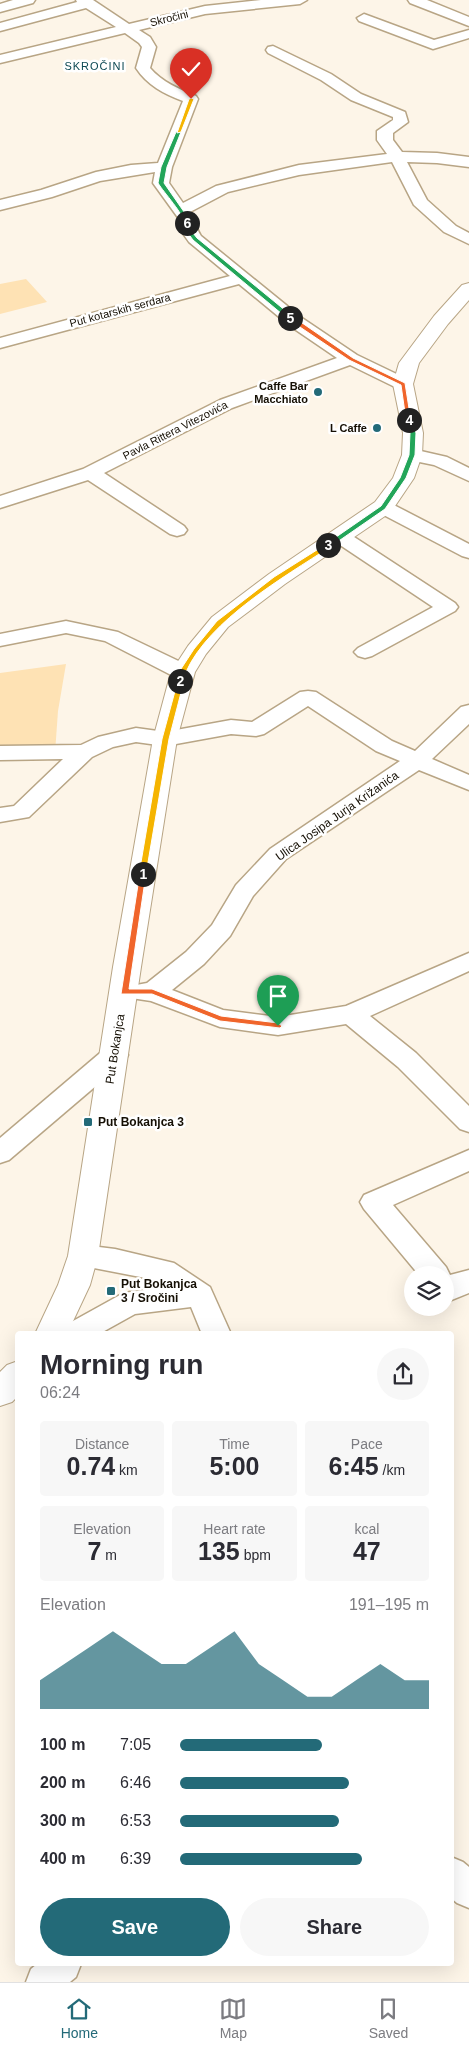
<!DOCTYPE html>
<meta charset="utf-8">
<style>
body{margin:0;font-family:Helvetica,sans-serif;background:#f7f7f7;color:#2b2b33;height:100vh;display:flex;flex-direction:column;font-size:19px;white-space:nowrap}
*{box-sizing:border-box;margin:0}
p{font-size:16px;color:#7c7c81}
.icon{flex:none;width:28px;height:28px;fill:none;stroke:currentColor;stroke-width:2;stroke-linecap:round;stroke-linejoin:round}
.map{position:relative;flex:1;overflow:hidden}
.sheet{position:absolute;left:15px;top:1331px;width:439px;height:635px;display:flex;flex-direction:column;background:#fff;border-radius:5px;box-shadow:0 5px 20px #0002}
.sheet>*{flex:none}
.controls{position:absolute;left:404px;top:1266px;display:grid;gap:10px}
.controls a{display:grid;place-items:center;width:50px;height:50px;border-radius:50%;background:#fff;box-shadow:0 5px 20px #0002;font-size:25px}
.pin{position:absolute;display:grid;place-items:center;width:42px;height:42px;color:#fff;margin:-51px -21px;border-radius:50% 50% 50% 0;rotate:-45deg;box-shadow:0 0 5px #0007}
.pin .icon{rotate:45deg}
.km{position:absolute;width:25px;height:25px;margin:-12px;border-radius:50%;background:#222;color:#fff;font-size:14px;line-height:25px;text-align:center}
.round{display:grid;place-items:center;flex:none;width:52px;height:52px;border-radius:26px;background:#f7f7f7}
.overview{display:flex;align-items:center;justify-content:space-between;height:85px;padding:0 25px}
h1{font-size:28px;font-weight:800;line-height:38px}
.metrics{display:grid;grid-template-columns:repeat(3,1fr);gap:8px;height:85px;padding:5px 25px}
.metrics div{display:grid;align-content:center;border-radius:5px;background:#f7f7f7;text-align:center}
.metrics b{font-size:25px;font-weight:800}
.metrics small{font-size:14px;font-weight:400}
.metrics p{font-size:14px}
.chart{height:140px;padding:10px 25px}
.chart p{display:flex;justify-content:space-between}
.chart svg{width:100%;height:90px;margin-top:5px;fill:#236a78;opacity:.7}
.primary-button{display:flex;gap:10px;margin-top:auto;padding:10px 25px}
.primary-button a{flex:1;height:58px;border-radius:30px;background:#236a78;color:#fff;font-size:20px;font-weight:800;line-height:58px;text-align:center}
.primary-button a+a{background:#f7f7f7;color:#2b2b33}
ul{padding:0 25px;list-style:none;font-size:16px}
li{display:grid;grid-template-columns:80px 60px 1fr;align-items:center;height:38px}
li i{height:12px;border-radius:6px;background:#236a78}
.menu{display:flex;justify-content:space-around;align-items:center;height:70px;border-top:1px solid #e1e1e2;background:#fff;font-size:14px;color:#7c7c81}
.menu a{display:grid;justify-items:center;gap:2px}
.menu .selected{color:#236a78}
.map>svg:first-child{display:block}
</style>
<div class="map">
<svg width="469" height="1982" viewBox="0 0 469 1982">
<rect width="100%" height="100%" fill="#fdf5e8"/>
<!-- green -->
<g fill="#fee2b4">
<polygon points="26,279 47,302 0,314 0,284"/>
<polygon points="66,664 58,711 55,753 0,753 0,673"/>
</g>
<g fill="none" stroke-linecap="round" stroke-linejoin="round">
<defs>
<g id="minor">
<polygon points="13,0 35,0 33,3 0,12 0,4"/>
<path d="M76,0H93L129,24L205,6L261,0H307L300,4L205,14L139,30L150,37L156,47L150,68C162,82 179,89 196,96L198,99L172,167L169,183L183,203L216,186L299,165L387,154L377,140V131L393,120V117L351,100L321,80L268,53L266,50L268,47L273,46L331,74L361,94L405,112L408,122L393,133V140L402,152L437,153L469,157V167L437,163L407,162L427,200L456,226L469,233V244L444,232L414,205L392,162L299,175L228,192L190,212C196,220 195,227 201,236L302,318L357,355L409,380L412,384L409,388L403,389L397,388L350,365L232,408L104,473L184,526L187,530L184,534L177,536L170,534L88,480L0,508V496L83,469L220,400L337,358L290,326L239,284L0,348V338L230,276L189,242L179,228V219L153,183L155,172L100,181L52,197L0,210V200L41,190L96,172L131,165L158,163L183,101C164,94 147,85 136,68L142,47L139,43L125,33L0,63V55L116,27L86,8L0,31V23L77,2Z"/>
<polygon points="408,0 427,0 469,17 469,26 410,3"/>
<polygon points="364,14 434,40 469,30 469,38 433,49 359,21 357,18"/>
<polygon points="412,449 447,457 469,468 469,481 434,465 405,459 403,455 405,451"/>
<polygon points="383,501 390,503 469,544 469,558 462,556 376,511 373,507 376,503"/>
<polygon points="341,531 348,533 455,603 458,607 455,611 372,656 365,658 358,656 354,652 358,648 433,607 334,541 331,537 334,533"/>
<polygon points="66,621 118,632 191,667 194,672 191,677 183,678 175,677 105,641 66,633 0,646 0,634"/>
<polygon points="308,691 316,692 392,741 415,751 461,707 469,705 469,724 432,759 469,775 469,790 419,770 286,859 253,896 230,936 204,964 172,990 223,1010 278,1017 346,1006 469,953 469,971 370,1016 416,1053 469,1106 469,1132 460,1129 398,1067 346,1024 278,1035 220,1027 151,1001 131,998 127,992 131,986 147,983 186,952 212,925 236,885 270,849 400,761 376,751 308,706 264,734 256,736 231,734 165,746 136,742 113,747 92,757 29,817 0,822 0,808 14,806 63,759 0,760 0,746 81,745 98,737 136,728 165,732 231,720 252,722 300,692"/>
<polygon points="115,1046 124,1048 128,1055 124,1062 9,1160 0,1163 0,1138 106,1048"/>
<polygon points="469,1150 469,1171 393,1205 446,1267 450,1275 469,1270 469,1293 449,1301 445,1300 445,1275 419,1275 364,1209 360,1202 364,1195"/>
<polygon points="83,1245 115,1249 174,1263 210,1287 231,1334 202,1334 191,1307 135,1314 99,1334 60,1334 64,1326 120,1295 130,1292 167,1287 156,1280 73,1264 69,1256 73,1248"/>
<polygon points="451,1857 463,1862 469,1867 469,1908 457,1903 451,1898"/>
<polygon points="37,1964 81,1964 76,1977 70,1982 26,1982 31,1969"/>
</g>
<g id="major">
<polygon points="469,283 469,300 448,324 419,363 413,384 423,433 422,455 414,478 391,512 285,584 228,627 206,654 195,672 177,739 141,967 98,1256 90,1285 67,1334 35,1334 58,1285 68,1256 113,967 153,739 171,672 188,646 212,617 269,574 375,502 393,478 402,455 403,433 393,384 399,363 434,316 462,285"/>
<polygon points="18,1361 18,1396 12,1402 0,1406 0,1372 7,1365"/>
</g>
</defs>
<!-- minor casing -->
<use href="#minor" stroke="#b8a585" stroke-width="3"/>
<!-- major casing -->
<use href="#major" stroke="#b8a585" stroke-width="2"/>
<!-- minor -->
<use href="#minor" fill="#fff" fill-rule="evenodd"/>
<!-- major -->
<use href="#major" fill="#fff" fill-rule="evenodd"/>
</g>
<!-- split-1 -->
<polygon fill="#f0652b" stroke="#fff" points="140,872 146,874 129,989 152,989 221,1016 278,1023 282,1026 280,1028 220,1021 152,994 121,994"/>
<!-- split-2 -->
<polygon fill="#f5b400" stroke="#fff" points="178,680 184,681 169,739 146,874 143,877 139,874 162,739"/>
<!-- split-3 -->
<path fill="#f5b400" stroke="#fff" d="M328,543L330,544V547C284,577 209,620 186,672C185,675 184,679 183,683H178L179,672L194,649L217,621L274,577Z"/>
<!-- split-4 -->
<polygon fill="#22a559" stroke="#fff" points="407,418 412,420 416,433 415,455 406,478 385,509 330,547 326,547 326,544 381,506 400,478 409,455 410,433"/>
<!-- split-5 -->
<polygon fill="#f0652b" stroke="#fff" points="288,316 292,316 353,358 405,383 411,421 406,420 401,385 349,360 288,319"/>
<!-- split-6 -->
<polygon fill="#22a559" stroke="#fff" points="185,222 189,222 189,228 197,238 292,316 292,319 288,319 193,240 184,228"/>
<!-- split-7 -->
<path fill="#22a559" stroke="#fff" d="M178,131L181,132L167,167L164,183L189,219V223L187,225L184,223C184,214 164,193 158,183L161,167L176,132Z"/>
<!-- split-8 -->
<polygon fill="#f5b400" stroke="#fff" points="191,98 194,99 181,132 177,133 189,99"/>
<!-- markers -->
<g fill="#236a78" stroke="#fff" stroke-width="2">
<circle cx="318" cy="392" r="5"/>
<circle cx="377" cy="428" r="5"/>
<rect x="83" y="1117" width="10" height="10" rx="2.5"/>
<rect x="106" y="1286" width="10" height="10" rx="2.5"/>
</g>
<g text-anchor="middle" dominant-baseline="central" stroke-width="5" stroke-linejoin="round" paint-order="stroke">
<!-- far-street labels -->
<g font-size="11" fill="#150f04" stroke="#fff">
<text transform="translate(169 18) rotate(-14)">Skročini</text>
<text transform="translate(120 310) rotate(-15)">Put kotarskih serdara</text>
<text transform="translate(175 430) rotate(-27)">Pavla Rittera Vitezovića</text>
</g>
<!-- far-neighbourhood labels -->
<g font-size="11" letter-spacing="1" fill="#0c4853" stroke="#fff">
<text x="95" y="66">SKROČINI</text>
</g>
<!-- far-poi labels -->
<g font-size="11" font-weight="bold" fill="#150f04" stroke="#fff" text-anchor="end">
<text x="308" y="386">Caffe Bar<tspan x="308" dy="13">Macchiato</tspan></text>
<text x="367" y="428">L Caffe</text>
</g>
<!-- street labels -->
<g font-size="12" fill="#150f04" stroke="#fff">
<text transform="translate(337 816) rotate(-35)">Ulica Josipa Jurja Križanića</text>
<text transform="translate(115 1049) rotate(-81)">Put Bokanjca</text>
</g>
<!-- poi labels -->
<g font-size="12" font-weight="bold" fill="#150f04" stroke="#fff" text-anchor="start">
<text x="98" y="1122">Put Bokanjca 3</text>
<text x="121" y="1284">Put Bokanjca<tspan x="121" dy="14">3 / Sročini</tspan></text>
</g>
</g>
</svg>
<div class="controls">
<a><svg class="icon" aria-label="layers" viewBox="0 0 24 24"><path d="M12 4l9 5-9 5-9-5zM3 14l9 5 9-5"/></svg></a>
</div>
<div class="pin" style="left:278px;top:1026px;background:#1e9e55"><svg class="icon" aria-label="arrive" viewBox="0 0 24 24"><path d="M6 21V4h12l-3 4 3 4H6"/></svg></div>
<div class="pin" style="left:191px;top:99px;background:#d93025"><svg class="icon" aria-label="check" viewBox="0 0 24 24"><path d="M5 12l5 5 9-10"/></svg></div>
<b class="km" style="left:143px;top:874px">1</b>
<b class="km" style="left:180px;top:681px">2</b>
<b class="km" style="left:328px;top:545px">3</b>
<b class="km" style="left:409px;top:420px">4</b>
<b class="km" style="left:290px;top:318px">5</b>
<b class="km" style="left:187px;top:223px">6</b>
<section class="sheet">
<div class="overview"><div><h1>Morning run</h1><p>06:24</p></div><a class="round"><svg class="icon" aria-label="share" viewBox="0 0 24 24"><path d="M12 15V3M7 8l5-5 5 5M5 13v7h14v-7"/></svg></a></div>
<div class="metrics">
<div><p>Distance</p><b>0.74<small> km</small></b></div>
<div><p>Time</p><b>5:00</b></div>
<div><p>Pace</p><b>6:45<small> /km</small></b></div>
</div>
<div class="metrics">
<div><p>Elevation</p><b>7<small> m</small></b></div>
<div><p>Heart rate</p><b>135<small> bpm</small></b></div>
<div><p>kcal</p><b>47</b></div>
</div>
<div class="chart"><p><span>Elevation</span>191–195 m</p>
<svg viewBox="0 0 160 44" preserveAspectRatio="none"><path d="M0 44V30L10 22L20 14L30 6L40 14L50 22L60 22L70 14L80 6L90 22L100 30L110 38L120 38L130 30L140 22L150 30L160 30V44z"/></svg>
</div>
<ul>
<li><b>100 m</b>7:05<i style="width:57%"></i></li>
<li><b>200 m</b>6:46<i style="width:68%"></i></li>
<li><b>300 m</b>6:53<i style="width:64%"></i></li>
<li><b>400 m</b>6:39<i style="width:73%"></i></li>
</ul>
<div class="primary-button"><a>Save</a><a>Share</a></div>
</section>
</div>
<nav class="menu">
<a class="selected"><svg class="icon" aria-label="home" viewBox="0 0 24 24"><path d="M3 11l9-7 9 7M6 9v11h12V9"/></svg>Home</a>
<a><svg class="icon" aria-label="map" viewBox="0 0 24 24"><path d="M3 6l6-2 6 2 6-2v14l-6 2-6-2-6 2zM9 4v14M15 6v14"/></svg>Map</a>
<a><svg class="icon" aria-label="saved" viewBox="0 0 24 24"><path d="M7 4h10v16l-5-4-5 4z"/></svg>Saved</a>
</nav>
